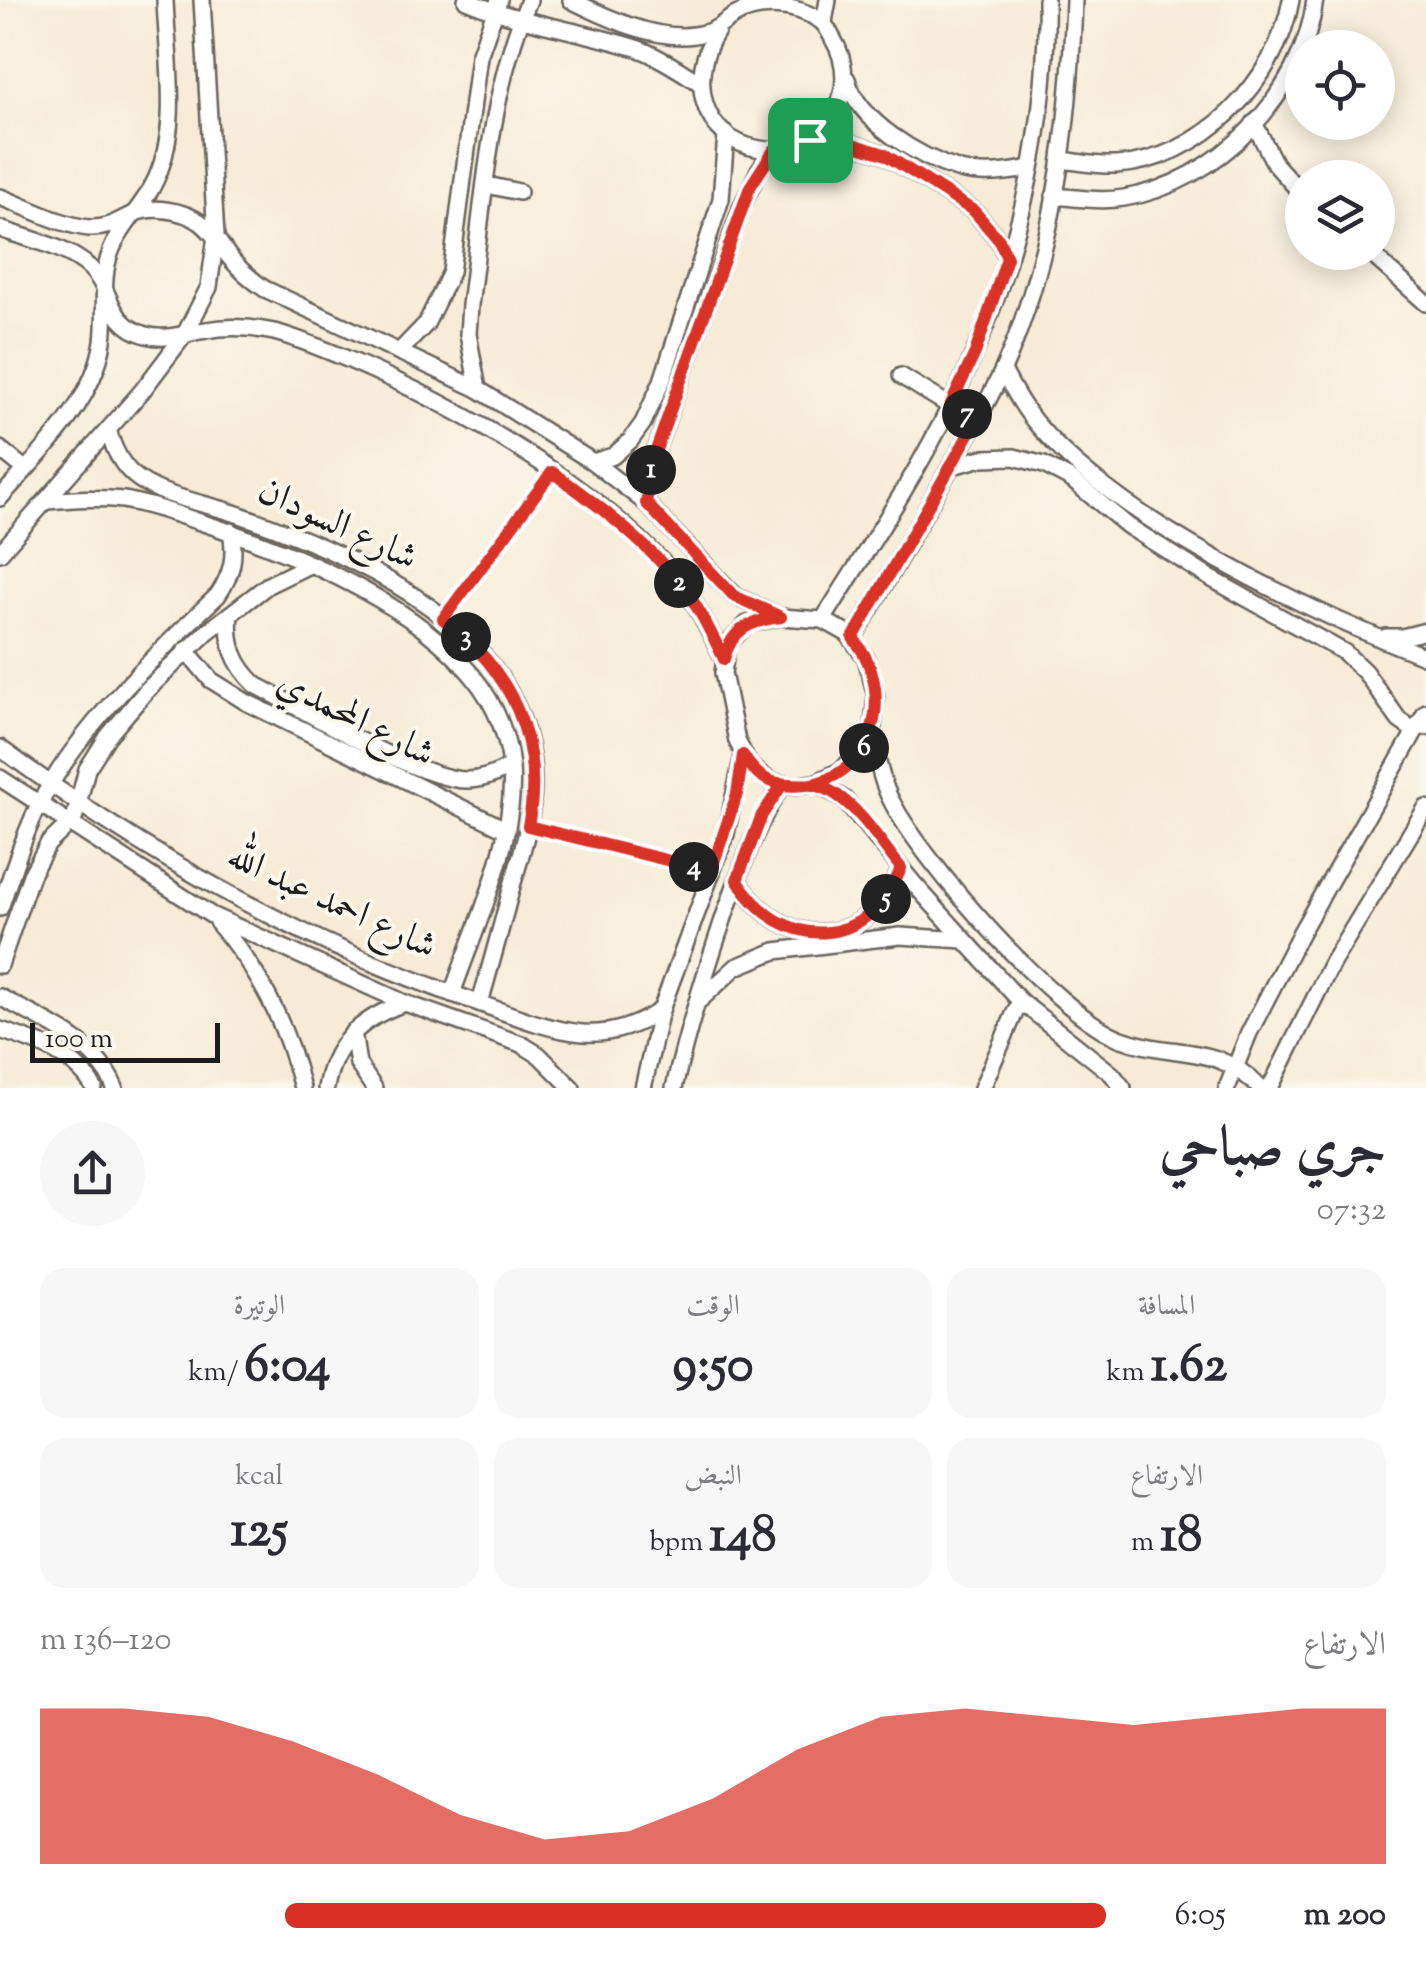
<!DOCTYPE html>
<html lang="ar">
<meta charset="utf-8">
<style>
body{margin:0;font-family:"Sorts Mill Goudy",Amiri,serif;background:#f7f7f7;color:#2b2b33;direction:rtl;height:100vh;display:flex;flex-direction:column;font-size:38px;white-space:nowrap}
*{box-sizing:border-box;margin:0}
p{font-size:32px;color:#7c7c81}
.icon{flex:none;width:55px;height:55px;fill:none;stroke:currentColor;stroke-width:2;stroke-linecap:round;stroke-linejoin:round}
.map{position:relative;height:1088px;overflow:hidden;direction:ltr}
.drawer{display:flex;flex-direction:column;background:#fff;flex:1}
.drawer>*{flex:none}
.fabs{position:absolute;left:1285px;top:30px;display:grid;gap:20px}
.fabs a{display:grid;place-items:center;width:110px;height:110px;border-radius:50%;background:#fff;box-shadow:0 5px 25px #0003;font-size:50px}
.scale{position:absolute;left:30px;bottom:25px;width:190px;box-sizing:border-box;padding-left:10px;border:5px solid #1c1c1c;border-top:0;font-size:28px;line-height:35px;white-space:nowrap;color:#1c1c1c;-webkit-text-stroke:8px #fbf7ec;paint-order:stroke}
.pin{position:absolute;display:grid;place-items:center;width:85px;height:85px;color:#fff;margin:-42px;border-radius:20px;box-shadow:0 5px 15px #0006}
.km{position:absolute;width:50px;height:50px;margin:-25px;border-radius:50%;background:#222;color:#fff;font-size:28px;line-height:50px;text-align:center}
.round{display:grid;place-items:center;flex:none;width:105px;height:105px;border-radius:52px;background:#f7f7f7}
.headline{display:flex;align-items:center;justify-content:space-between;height:170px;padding:0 40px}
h1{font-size:55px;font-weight:800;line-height:75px}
.figures{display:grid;grid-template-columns:repeat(3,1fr);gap:15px;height:170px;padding:10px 40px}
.figures div{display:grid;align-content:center;border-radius:25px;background:#f7f7f7;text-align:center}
.figures b{font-size:50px;font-weight:800}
.figures small{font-size:28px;font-weight:400}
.figures p{font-size:28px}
.chart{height:280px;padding:20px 40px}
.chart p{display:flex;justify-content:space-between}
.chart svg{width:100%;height:180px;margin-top:10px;fill:#d93025;opacity:.7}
ul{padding:0 40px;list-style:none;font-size:32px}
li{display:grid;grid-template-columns:160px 120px 1fr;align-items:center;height:75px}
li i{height:25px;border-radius:12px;background:#d93025}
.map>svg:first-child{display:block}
</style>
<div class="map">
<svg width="1426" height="1088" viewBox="0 0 1426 1088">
<rect width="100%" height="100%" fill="#fbf7ec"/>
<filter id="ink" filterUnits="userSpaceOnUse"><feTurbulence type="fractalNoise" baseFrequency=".01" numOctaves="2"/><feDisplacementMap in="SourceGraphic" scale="20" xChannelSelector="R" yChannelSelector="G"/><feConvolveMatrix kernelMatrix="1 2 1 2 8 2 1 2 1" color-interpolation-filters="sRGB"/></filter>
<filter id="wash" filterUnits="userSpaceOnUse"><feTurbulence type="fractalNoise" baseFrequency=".0048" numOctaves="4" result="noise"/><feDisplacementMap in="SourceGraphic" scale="40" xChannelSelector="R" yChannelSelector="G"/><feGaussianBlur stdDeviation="2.25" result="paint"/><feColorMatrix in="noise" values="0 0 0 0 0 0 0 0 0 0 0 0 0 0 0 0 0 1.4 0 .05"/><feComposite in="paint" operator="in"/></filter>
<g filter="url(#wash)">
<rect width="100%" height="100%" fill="#f7ebd7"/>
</g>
<g filter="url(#ink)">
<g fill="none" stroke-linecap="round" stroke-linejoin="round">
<defs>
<g id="minor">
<path d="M466,0C521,24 582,30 639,49C661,57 680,71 700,83"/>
<path d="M571,0C605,17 656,41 694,35C716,32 718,26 734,16C760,1 796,4 821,21C826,25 830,33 833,39C865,92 822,160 760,149C699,139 688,76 717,31"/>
<polyline points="824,22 828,0"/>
<path d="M847,79C858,122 920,158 960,170C983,176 1007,173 1030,168"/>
<polyline points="1254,123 1275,164 1302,194"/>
<polyline points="809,140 846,142 884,154 974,211 999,240 1007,258"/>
<path d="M1062,160C1079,162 1098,166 1116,165C1201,160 1277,82 1291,0"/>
<polyline points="487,185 519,192"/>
<path d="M1054,196C1077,198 1101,202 1124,198C1217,183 1303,95 1315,0"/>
<path d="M0,197C27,207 60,225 89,228C107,229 117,222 133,214C152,205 182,210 200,222C214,232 220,245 230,258C240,270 252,280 265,289L478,389L593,462L646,503L735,596L778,616"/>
<path d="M0,229C28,239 68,247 90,268C114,291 106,323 146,335C166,341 186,333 206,330C228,326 251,327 274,332C301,339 326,350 352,361C459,407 603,489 678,580C697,604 710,632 724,659"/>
<polyline points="1369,252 1426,303"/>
<polyline points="399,352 426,324 451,272 479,56 499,0"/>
<path d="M1003,370C1012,388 1022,406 1035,422C1117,521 1306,610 1426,657"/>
<polyline points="901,376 950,406"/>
<path d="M478,389L468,334L470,305C484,203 488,96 529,0"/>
<path d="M108,430C114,450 122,468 140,480C168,499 208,503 240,515C361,557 533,633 533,783C533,818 522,852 512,886C502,925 491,964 480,1003"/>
<polyline points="0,449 25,469"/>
<polyline points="593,462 613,456 630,441 643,423 662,381 721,199 726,134"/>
<polyline points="952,466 982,458 1014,457 1044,465 1072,480 1128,526 1210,578 1344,652 1365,672 1399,720 1409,727 1426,727"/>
<path d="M0,498C40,453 94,403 103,341C107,312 100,278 111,251C120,227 140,210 152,187C182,133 167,60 165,0"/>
<path d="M47,501C73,499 98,497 123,500C149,504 173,513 197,521C284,549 400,596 463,665C489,692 507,728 511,766C517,841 476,924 452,994"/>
<polyline points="646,503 655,453 742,206 759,170 774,150"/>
<polyline points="0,553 142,391 185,334 209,287 216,236 202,0"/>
<path d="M230,614C227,644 234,664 256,685C303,709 419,780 467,780C483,780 497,774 511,766"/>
<path d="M823,620C867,549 915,478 951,404C1012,281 1049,138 1046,0"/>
<polyline points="1386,637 1402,637 1426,631"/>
<path d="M853,638C886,584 916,528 947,473C966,440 986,406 1002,372C1054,256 1070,126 1074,0"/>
<polyline points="186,650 211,680 246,702 507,830"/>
<path d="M872,736C877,757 881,782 892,802C924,864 1055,1012 1119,1038C1173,1059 1216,1041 1260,1088"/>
<path d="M0,748C146,855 301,943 473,1001C508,1013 546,1030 583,1033C612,1035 637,1026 661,1010"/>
<polyline points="0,778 211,915 405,1003 521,1044 539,1055 572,1088"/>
<polyline points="815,783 842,770 872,736 876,696 866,658 848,634 823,620 781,617 747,624 727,645 723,673 737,741 750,766 770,781 793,786 815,783 844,799 915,885 1020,1001 1112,1074 1123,1088"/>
<path d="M737,880C783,953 869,951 901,868"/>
<path d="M0,908C12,874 22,839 38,807C75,732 157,653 218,595C232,574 236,557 231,531"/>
<path d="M217,922C260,971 286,1024 302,1088"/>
<polyline points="0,965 31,875 48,844 74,819 87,769 108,736 146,691 207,632 268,585 311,564"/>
<path d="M0,997C43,1021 95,1040 115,1088"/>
<polyline points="700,1000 736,967 775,951 900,936 964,940"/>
<path d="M0,1030C35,1041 75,1054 94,1088"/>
<polyline points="353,1032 358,1064 374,1088"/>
<path d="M326,1088C333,1043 363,1017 405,1003"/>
<polyline points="643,1088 661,1010 726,834 743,755"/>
<path d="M674,1088C688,1027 706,970 726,911C742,867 756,824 782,785"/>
<polyline points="982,1088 1020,1001"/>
<polyline points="1227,1088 1249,1033 1301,932 1426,712"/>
<polyline points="1270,1088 1332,963 1426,808"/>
</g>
</defs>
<!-- minor casing -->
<use href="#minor" stroke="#69645d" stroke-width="20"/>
<!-- path -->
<g stroke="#69645d" stroke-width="2.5" stroke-dasharray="8 8" stroke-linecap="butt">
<polyline points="451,607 546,482"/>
<polyline points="544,830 697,868"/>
</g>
<!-- minor -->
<use href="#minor" stroke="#fff" stroke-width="15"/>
</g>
</g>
<g fill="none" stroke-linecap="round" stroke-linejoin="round" filter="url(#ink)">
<defs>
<path id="route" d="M810,140L774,150L750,187L655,453L646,503L734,596L781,617C751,621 732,628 724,659C710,631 697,602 676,579C641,538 596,503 552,472L443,619C511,670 545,741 528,826L711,871L737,794L743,755C772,803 798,772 832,792C861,809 880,842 901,868C869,951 783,953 737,880L762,815L782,785C867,795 903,699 853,638L977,420L950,406L975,353L1007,258L999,240L974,211L884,154L846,142L810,140"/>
</defs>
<!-- route casing -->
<use href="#route" stroke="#fff" stroke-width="20"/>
<!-- route -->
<use href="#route" stroke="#d93025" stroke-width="12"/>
</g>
<g text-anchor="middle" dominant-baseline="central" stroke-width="8" stroke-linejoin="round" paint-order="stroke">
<!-- street labels -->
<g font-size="38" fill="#1c1c1c" stroke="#fbf7ec">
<text transform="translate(337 526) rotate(25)">شارع السودان</text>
<text transform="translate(355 720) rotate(27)">شارع المحمدي</text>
<text transform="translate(331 903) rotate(25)">شارع احمد عبد الله</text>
</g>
</g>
</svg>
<div class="fabs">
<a><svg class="icon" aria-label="locate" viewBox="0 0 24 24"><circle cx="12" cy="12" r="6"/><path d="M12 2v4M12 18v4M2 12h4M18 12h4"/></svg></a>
<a><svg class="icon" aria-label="layers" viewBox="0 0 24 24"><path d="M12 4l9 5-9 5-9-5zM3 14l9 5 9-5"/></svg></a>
</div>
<div class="scale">100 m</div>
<div class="pin" style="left:810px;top:140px;background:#1e9e55"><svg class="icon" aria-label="arrive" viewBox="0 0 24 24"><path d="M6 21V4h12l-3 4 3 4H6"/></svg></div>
<b class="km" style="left:651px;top:470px">1</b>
<b class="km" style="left:679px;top:583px">2</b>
<b class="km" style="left:466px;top:637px">3</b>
<b class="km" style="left:694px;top:867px">4</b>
<b class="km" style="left:886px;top:899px">5</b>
<b class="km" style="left:864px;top:748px">6</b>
<b class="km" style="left:967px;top:414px">7</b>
</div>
<section class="drawer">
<div class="headline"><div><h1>جري صباحي</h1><p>07:32</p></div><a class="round"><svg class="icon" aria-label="share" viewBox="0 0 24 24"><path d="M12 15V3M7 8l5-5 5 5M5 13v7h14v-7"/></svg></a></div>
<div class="figures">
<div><p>المسافة</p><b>1.62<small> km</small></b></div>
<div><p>الوقت</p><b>9:50</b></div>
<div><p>الوتيرة</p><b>6:04<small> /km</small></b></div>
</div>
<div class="figures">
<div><p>الارتفاع</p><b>18<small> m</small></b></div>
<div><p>النبض</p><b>148<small> bpm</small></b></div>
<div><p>kcal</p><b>125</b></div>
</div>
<div class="chart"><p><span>الارتفاع</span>120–136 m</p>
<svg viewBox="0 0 160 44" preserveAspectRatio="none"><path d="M0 44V6L10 6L20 8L30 14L40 22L50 32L60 38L70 36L80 28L90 16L100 8L110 6L120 8L130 10L140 8L150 6L160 6V44z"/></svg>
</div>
<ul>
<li><b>200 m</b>6:05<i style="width:77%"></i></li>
</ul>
</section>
